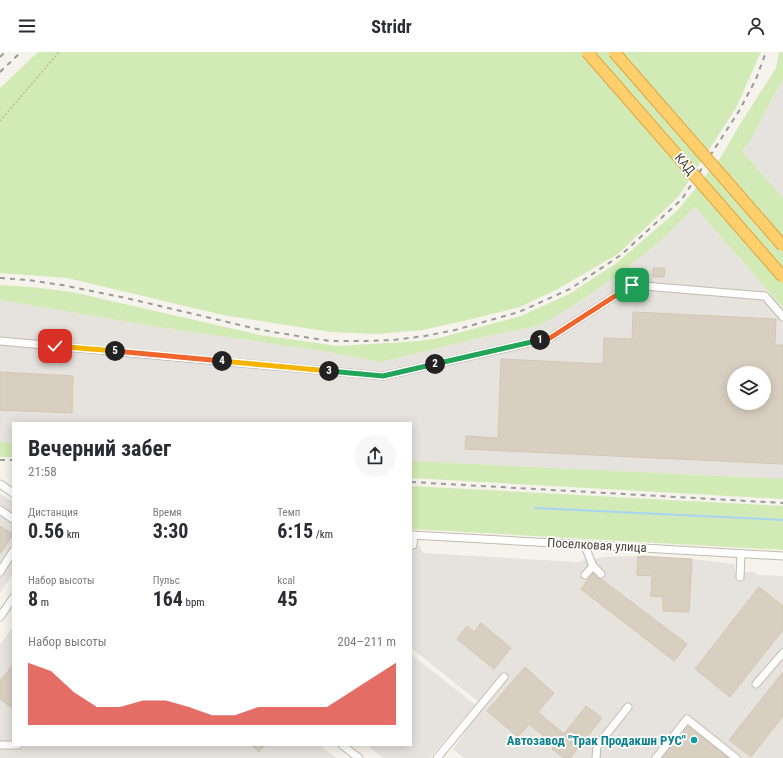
<!DOCTYPE html>
<html lang="ru">
<meta charset="utf-8">
<style>
body{margin:0;font-family:"Roboto Condensed",sans-serif;background:#f7f7f7;color:#2b2b33;height:100vh;display:flex;flex-direction:column;font-size:15px;white-space:nowrap}
*{box-sizing:border-box;margin:0}
p{font-size:13px;color:#7c7c81}
.icon{flex:none;width:22px;height:22px;fill:none;stroke:currentColor;stroke-width:2;stroke-linecap:round;stroke-linejoin:round}
.map{position:relative;flex:1;overflow:hidden}
.details{position:absolute;left:12px;top:370px;width:400px;height:324px;display:flex;flex-direction:column;background:#fff;border-radius:0px;box-shadow:0 2px 10px #0003}
.details>*{flex:none}
.buttons{position:absolute;left:727px;top:314px;display:grid;gap:8px}
.buttons a{display:grid;place-items:center;width:44px;height:44px;border-radius:50%;background:#fff;box-shadow:0 2px 10px #0003;font-size:20px}
.pin{position:absolute;display:grid;place-items:center;width:34px;height:34px;color:#fff;margin:-17px;border-radius:8px;box-shadow:0 2px 6px #0006}
.km{position:absolute;width:20px;height:20px;margin:-10px;border-radius:50%;background:#222;color:#fff;font-size:11px;line-height:20px;text-align:center}
.round{display:grid;place-items:center;flex:none;width:42px;height:42px;border-radius:21px;background:#f7f7f7}
.overview{display:flex;align-items:center;justify-content:space-between;height:68px;padding:0 16px}
h1{font-size:22px;font-weight:700;line-height:30px}
.figures{display:grid;grid-template-columns:repeat(3,1fr);gap:6px;height:68px;padding:4px 16px}
.figures div{display:grid;align-content:center}
.figures b{font-size:20px;font-weight:700}
.figures small{font-size:11px;font-weight:400}
.figures p{font-size:11px}
.chart{height:112px;padding:8px 16px}
.chart p{display:flex;justify-content:space-between}
.chart svg{width:100%;height:72px;margin-top:4px;fill:#d93025;opacity:.7}
header{display:flex;justify-content:space-between;align-items:center;height:52px;padding:0 16px;background:#fff;font-size:18px;font-weight:700}
.map>svg:first-child{display:block}
</style>
<header><svg class="icon" aria-label="menu" viewBox="0 0 24 24"><path d="M4 6h16M4 12h16M4 18h16"/></svg>Stridr<svg class="icon" aria-label="person" viewBox="0 0 24 24"><circle cx="12" cy="8" r="4"/><path d="M4 21q1-7 8-7t8 7"/></svg></header>
<div class="map">
<svg width="783" height="706" viewBox="0 0 783 706">
<rect width="100%" height="100%" fill="#f6f3ec"/>
<!-- industrial -->
<g fill="#e6e2dd" fill-rule="evenodd">
<polygon points="783,28 783,146 742,99 750,89 772,47"/>
<path d="M695,155L783,256V427L411,409V371H13V391L0,390V248L152,274L322,299L381,310L488,284L538,274L620,222L665,185ZM734,321H764V351H734Z"/>
<polygon points="0,442 13,450 13,521 0,541"/>
<polygon points="411,493 419,494 423,501 577,510 604,505 638,504 692,507 735,512 735,520 754,520 758,523 783,524 783,706 464,706 453,697 484,654 411,596"/>
<polygon points="13,575 13,693 319,693 337,706 0,706 0,593"/>
<polygon points="411,602 475,653 430,706 383,706 367,693 411,693"/>
</g>
<!-- green -->
<g fill="#d2eab5">
<polygon points="38,0 761,0 736,56 679,144 618,202 556,238 520,255 472,267 423,278 377,282 331,280 223,263 67,226 0,221 0,36"/>
<polygon points="779,0 783,0 783,28 772,47 750,89 742,99 783,146 783,256 695,155 665,185 620,222 571,255 538,274 488,284 381,310 322,299 152,274 0,248 0,233 32,235 72,240 260,283 338,294 419,289 439,286 521,264 569,242 618,210 677,159 721,105 739,74 776,16"/>
<polygon points="0,390 13,391 13,405 0,405"/>
<polygon points="411,409 783,427 783,447 411,426"/>
<polygon points="411,434 783,454 783,498 411,477"/>
</g>
<g fill="none" stroke-linecap="round" stroke-linejoin="round">
<!-- stream -->
<polyline stroke="#a9d4f2" stroke-width="2" points="535,456 783,468"/>
</g>
<!-- building -->
<g fill="#d8cfc1" stroke="#d3c7b4" fill-rule="evenodd">
<polygon points="653,216 665,216 664,225 653,225"/>
<path d="M633,260L776,267L775,293H783V412L465,397L466,384L498,386L501,307L603,312L604,286L632,287ZM734,321H764V351H734Z"/>
<polygon points="0,320 73,324 72,361 0,358"/>
<polygon points="0,474 13,482 0,502"/>
<polygon points="638,504 692,507 689,560 663,559 663,545 651,544 652,524 637,523"/>
<polygon points="593,521 597,526 601,527 687,592 674,609 581,537"/>
<polygon points="759,535 783,554 783,578 730,645 695,617"/>
<polygon points="481,571 511,596 494,617 457,587 467,574 474,580"/>
<polygon points="13,613 13,657 0,647 0,629"/>
<polygon points="525,615 554,641 538,660 564,682 586,654 602,666 570,706 564,706 552,697 555,693 529,672 518,685 487,659"/>
<polygon points="783,620 783,664 751,705 729,688"/>
<polygon points="688,674 728,706 662,706"/>
<polygon points="251,693 265,693 259,700"/>
</g>
<g fill="none" stroke-linecap="round" stroke-linejoin="round">
<defs>
<g id="minor">
<polyline points="0,289 383,324 550,286 632,233 765,244 783,265"/>
<polyline points="0,432 13,441"/>
<polyline points="0,458 13,467"/>
<polyline points="411,483 626,495 783,504"/>
<polyline points="584,492 593,514 601,522"/>
<polyline points="413,493 414,483"/>
<polyline points="0,520 13,499"/>
<polyline points="585,523 593,514"/>
<polyline points="740,525 741,502"/>
<polyline points="0,565 13,546"/>
<polyline points="756,632 783,601"/>
<polyline points="0,693 18,693"/>
<polyline points="342,693 359,706"/>
<polyline points="437,706 504,625"/>
<polyline points="596,706 597,694 628,655"/>
<polyline points="656,706 687,667 736,706"/>
</g>
</defs>
<!-- minor casing -->
<use href="#minor" stroke="#c2bbae" stroke-width="9"/>
<!-- path -->
<polyline stroke="#c4b79f" stroke-width="1.5" stroke-dasharray="2 2" stroke-linecap="butt" points="0,69 59,0"/>
<!-- minor -->
<use href="#minor" stroke="#fff" stroke-width="7"/>
<!-- rail -->
<g stroke="#9a9a9a" stroke-width="2" stroke-dasharray="5 5" stroke-linecap="butt">
<polyline points="0,5 5,0"/>
<polyline points="0,20 21,0"/>
<polyline points="0,226 28,228 62,233 126,246 257,277 279,281 330,289 365,289 393,288 425,284 455,278 519,260 570,237 621,203 682,147 739,59 756,27 766,0"/>
<polyline points="0,408 13,408"/>
<polyline points="411,430 783,451"/>
</g>
<defs>
<g id="highway-bridge">
<polyline points="587,0 783,225"/>
<polyline points="614,0 783,194"/>
</g>
</defs>
<!-- highway-bridge casing -->
<use href="#highway-bridge" stroke="#e0a43c" stroke-width="13" stroke-linecap="butt"/>
<!-- highway-bridge -->
<use href="#highway-bridge" stroke="#ffcf6e" stroke-width="11"/>
</g>
<g fill="none" stroke-linecap="round" stroke-linejoin="round">
<defs>
<polyline id="split-1" points="540,288 550,286 632,233"/>
<polyline id="split-2" points="435,312 540,288"/>
<polyline id="split-3" points="329,319 383,324 435,312"/>
<polyline id="split-4" points="222,309 329,319"/>
<polyline id="split-5" points="115,299 222,309"/>
<polyline id="split-6" points="55,294 115,299"/>
</defs>
<!-- split-1 casing -->
<use href="#split-1" stroke="#fff" stroke-width="8"/>
<!-- split-2 casing -->
<use href="#split-2" stroke="#fff" stroke-width="8"/>
<!-- split-3 casing -->
<use href="#split-3" stroke="#fff" stroke-width="8"/>
<!-- split-4 casing -->
<use href="#split-4" stroke="#fff" stroke-width="8"/>
<!-- split-5 casing -->
<use href="#split-5" stroke="#fff" stroke-width="8"/>
<!-- split-6 casing -->
<use href="#split-6" stroke="#fff" stroke-width="8"/>
<!-- split-1 -->
<use href="#split-1" stroke="#f0652b" stroke-width="5"/>
<!-- split-2 -->
<use href="#split-2" stroke="#22a559" stroke-width="5"/>
<!-- split-3 -->
<use href="#split-3" stroke="#22a559" stroke-width="5"/>
<!-- split-4 -->
<use href="#split-4" stroke="#f5b400" stroke-width="5"/>
<!-- split-5 -->
<use href="#split-5" stroke="#f0652b" stroke-width="5"/>
<!-- split-6 -->
<use href="#split-6" stroke="#f5b400" stroke-width="5"/>
</g>
<!-- markers -->
<circle fill="#0f9aa8" stroke="#fff" stroke-width="1.5" cx="694" cy="688" r="4"/>
<g text-anchor="middle" dominant-baseline="central" stroke-width="3.5" stroke-linejoin="round" paint-order="stroke">
<!-- street labels -->
<g font-size="13" fill="#4b4439" stroke="#fff">
<text transform="translate(685 112) rotate(49)">КАД</text>
<text transform="translate(597 493) rotate(3)">Поселковая улица</text>
</g>
<!-- culture labels -->
<g font-size="13" font-weight="bold" fill="#0d838f" stroke="#fff" text-anchor="end">
<text x="686" y="688">Автозавод "Трак Продакшн РУС"</text>
</g>
</g>
</svg>
<div class="buttons">
<a><svg class="icon" aria-label="layers" viewBox="0 0 24 24"><path d="M12 4l9 5-9 5-9-5zM3 14l9 5 9-5"/></svg></a>
</div>
<div class="pin" style="left:632px;top:233px;background:#1e9e55"><svg class="icon" aria-label="arrive" viewBox="0 0 24 24"><path d="M6 21V4h12l-3 4 3 4H6"/></svg></div>
<div class="pin" style="left:55px;top:294px;background:#d93025"><svg class="icon" aria-label="check" viewBox="0 0 24 24"><path d="M5 12l5 5 9-10"/></svg></div>
<b class="km" style="left:540px;top:288px">1</b>
<b class="km" style="left:435px;top:312px">2</b>
<b class="km" style="left:329px;top:319px">3</b>
<b class="km" style="left:222px;top:309px">4</b>
<b class="km" style="left:115px;top:299px">5</b>
<section class="details">
<div class="overview"><div><h1>Вечерний забег</h1><p>21:58</p></div><a class="round"><svg class="icon" aria-label="share" viewBox="0 0 24 24"><path d="M12 15V3M7 8l5-5 5 5M5 13v7h14v-7"/></svg></a></div>
<div class="figures">
<div><p>Дистанция</p><b>0.56<small> km</small></b></div>
<div><p>Время</p><b>3:30</b></div>
<div><p>Темп</p><b>6:15<small> /km</small></b></div>
</div>
<div class="figures">
<div><p>Набор высоты</p><b>8<small> m</small></b></div>
<div><p>Пульс</p><b>164<small> bpm</small></b></div>
<div><p>kcal</p><b>45</b></div>
</div>
<div class="chart"><p><span>Набор высоты</span>204–211 m</p>
<svg viewBox="0 0 160 44" preserveAspectRatio="none"><path d="M0 44V6L10 11L20 24L30 33L40 33L50 29L60 29L70 33L80 38L90 38L100 33L110 33L120 33L130 33L140 24L150 15L160 6V44z"/></svg>
</div>
</section>
</div>
